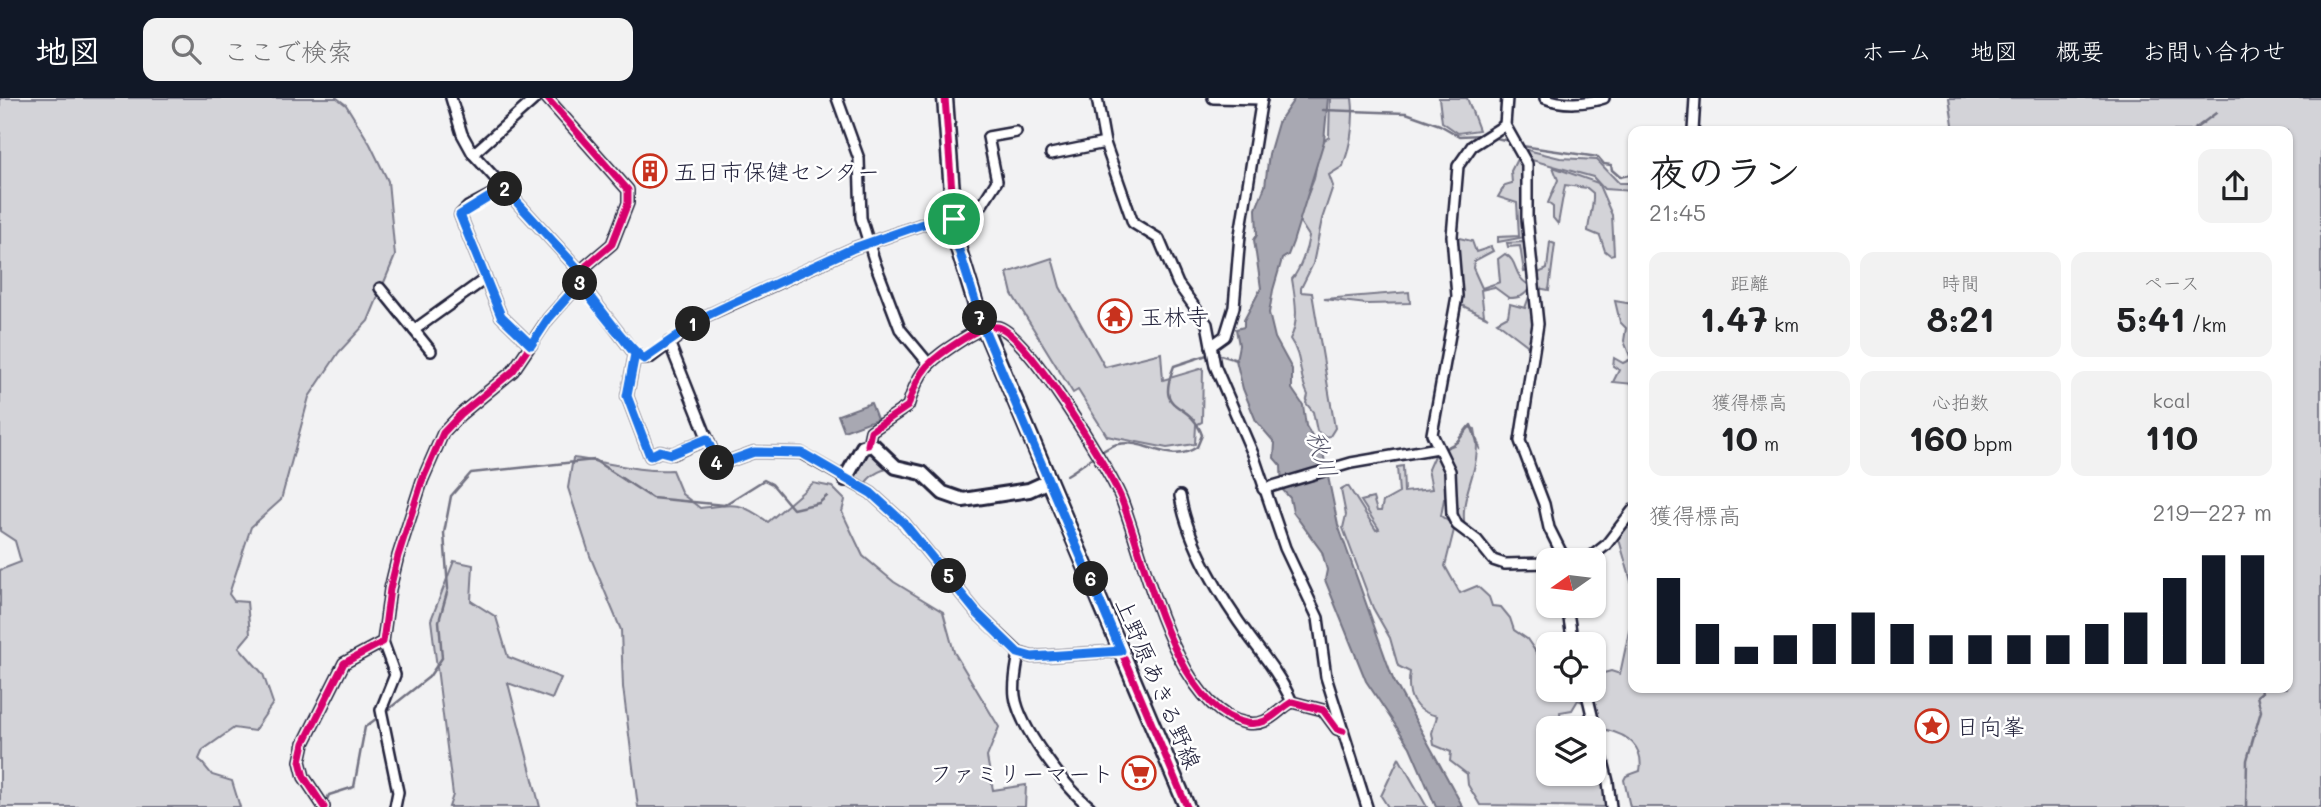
<!DOCTYPE html>
<html lang="ja">
<meta charset="utf-8">
<style>
body{margin:0;font-family:Mali,"Klee One",sans-serif;background:#f2f2f2;color:#202124;height:100vh;display:flex;flex-direction:column;font-size:26px;white-space:nowrap}
*{box-sizing:border-box;margin:0}
p{font-size:23px;color:#757577}
.icon{flex:none;width:38px;height:38px;fill:none;stroke:currentColor;stroke-width:2;stroke-linecap:round;stroke-linejoin:round}
.map{position:relative;flex:1;overflow:hidden}
.details{position:absolute;left:1628px;top:28px;width:665px;height:567px;display:flex;flex-direction:column;background:#fff;border-radius:14px;box-shadow:0 2px 5px #0004}
.details>*{flex:none}
.needle{width:46px;rotate:256deg}
.buttons{position:absolute;left:1536px;top:450px;display:grid;gap:14px}
.buttons a{display:grid;place-items:center;width:70px;height:70px;border-radius:14px;background:#fff;box-shadow:0 2px 5px #0004;font-size:35px}
.pin{position:absolute;display:grid;place-items:center;width:60px;height:60px;color:#fff;margin:-30px;border:4px solid #fff;border-radius:50%;box-shadow:0 2px 7px #0007}
.km{position:absolute;width:35px;height:35px;margin:-18px;border-radius:50%;background:#222;color:#fff;font-size:19px;line-height:35px;text-align:center}
.round{display:grid;place-items:center;flex:none;width:74px;height:74px;border-radius:14px;background:#f2f2f2}
.summary{display:flex;align-items:center;justify-content:space-between;height:119px;padding:0 21px}
h1{font-size:38px;font-weight:700;line-height:52px}
.stats{display:grid;grid-template-columns:repeat(3,1fr);gap:10px;height:119px;padding:7px 21px}
.stats div{display:grid;align-content:center;border-radius:14px;background:#f2f2f2;text-align:center}
.stats b{font-size:35px;font-weight:700}
.stats small{font-size:19px;font-weight:400}
.stats p{font-size:19px}
.chart{height:196px;padding:14px 21px}
.chart p{display:flex;justify-content:space-between}
.chart svg{width:100%;height:126px;margin-top:7px;stroke:#111827;stroke-width:6}
header{display:flex;align-items:center;gap:42px;box-sizing:border-box;height:98px;padding:0 35px;background:#111827;color:#fff}
header strong{font-size:33px}
nav{display:flex;gap:38px;margin-inline-start:auto;font-size:24px}
.search{width:490px;height:63px;background:#f2f2f2;display:flex;align-items:center;gap:18px;box-sizing:border-box;padding:0 24px;border-radius:14px;color:#757577;font-size:26px}
.map>svg:first-child{display:block}
</style>
<header>
<strong>地図</strong>
<div class="search"><svg class="icon" aria-label="search" viewBox="0 0 24 24"><circle cx="10" cy="10" r="6"/><path d="M15 15l6 6"/></svg>ここで検索</div>
<nav><a>ホーム</a><a>地図</a><a>概要</a><a>お問い合わせ</a></nav>
</header>
<div class="map">
<svg width="2321" height="709" viewBox="0 0 2321 709">
<rect width="100%" height="100%" fill="#f2f2f3"/>
<filter id="ink" filterUnits="userSpaceOnUse"><feTurbulence type="fractalNoise" baseFrequency=".0143" numOctaves="2"/><feDisplacementMap in="SourceGraphic" scale="14" xChannelSelector="R" yChannelSelector="G"/><feConvolveMatrix kernelMatrix="1 2 1 2 8 2 1 2 1" color-interpolation-filters="sRGB"/></filter>
<g filter="url(#ink)">
<!-- green -->
<g fill="#d3d3d8" stroke="#7a7a8a" stroke-width="2">
<polygon points="0,0 337,0 346,7 370,46 388,83 395,158 368,223 339,254 309,299 281,402 251,429 229,496 234,503 247,504 250,536 239,549 263,576 273,605 254,633 234,630 203,652 199,661 212,677 232,683 240,709 0,709 0,472 21,464 15,443 0,433"/>
<path d="M1330,0H1352C1355,23 1351,46 1343,68L1329,77L1333,88L1322,121L1313,166L1301,190V194L1312,195L1335,330L1330,338L1325,339L1317,333L1313,314L1306,305L1308,297C1298,277 1303,259 1290,241C1300,224 1295,200 1292,181C1300,172 1307,151 1309,138L1298,121L1314,81L1320,45L1329,39Z"/>
<polygon points="1439,0 1467,0 1479,32 1458,35 1442,24"/>
<path d="M1949,0H2321V709H1630L1624,682L1626,678L1640,673C1644,649 1628,637 1607,632L1602,634V649L1589,592H1594V547L1600,576L1611,573L1620,576L1633,515V590H2287V33H1954Z"/>
<polygon points="1523,51 1560,60 1597,62 1619,85 1633,85 1633,93 1604,91 1593,79 1528,61"/>
<polygon points="1519,57 1524,68 1525,139 1498,144 1498,139 1519,138 1517,105 1498,99 1505,87 1512,85 1511,73"/>
<path d="M1553,69L1598,85L1612,117L1614,156L1610,157L1605,153L1600,138L1588,133C1589,119 1594,109 1593,95L1587,90L1565,87L1558,126L1553,120V109L1548,105L1558,82Z"/>
<path d="M1455,139L1472,143L1476,154L1491,149L1493,153L1474,163L1473,170L1482,190L1500,184L1498,161L1505,156C1519,163 1512,179 1531,188C1525,198 1520,200 1509,200L1494,189L1481,192L1484,217L1488,220L1461,207Z"/>
<polygon points="1523,144 1526,146 1529,173 1524,174 1520,148 1508,149 1507,145"/>
<polygon points="1550,144 1555,146 1549,192 1537,190 1536,176 1547,171"/>
<polygon points="1052,160 1060,189 1105,269 1161,255 1163,282 1203,270 1202,324 1196,327 1195,346 1167,350 1107,338 1078,292 1073,295 1012,196 1007,175"/>
<polygon points="1409,194 1410,205 1367,206 1324,201"/>
<polygon points="1530,196 1534,233 1529,263 1527,247 1497,224 1508,218 1510,206 1525,210"/>
<polygon points="1615,203 1633,206 1633,286 1613,284 1619,272 1613,268 1614,260 1623,265 1631,261 1624,243 1626,230 1620,224"/>
<path d="M1468,329L1475,331C1484,372 1458,394 1465,430L1455,418L1441,352L1454,347Z"/>
<path d="M874,351L890,371C880,371 868,379 864,388L853,381L852,375L862,356Z"/>
<path d="M1436,353L1446,369L1449,399L1444,401L1441,418L1455,428L1445,468L1460,495L1477,488L1489,499L1492,508L1501,509L1510,520L1514,532L1527,541L1540,560L1549,556V592H1584L1585,605L1578,602L1572,612L1560,614L1561,625L1570,624L1573,630H1549V676H1594V636L1608,709L1480,707L1468,687L1467,676L1450,663L1451,654L1434,647L1432,635L1437,618C1413,613 1406,598 1410,574L1398,568L1390,540L1373,510L1343,430L1346,417L1341,392L1348,388L1376,432L1379,431L1361,403L1373,400L1377,413H1381L1383,404L1399,395L1397,369L1403,368L1404,394L1432,391L1428,371Z"/>
<path d="M573,360C606,364 638,374 672,372L682,396L700,410C735,406 739,403 768,424L813,385L832,389L845,402L842,414L863,458L894,484L943,514L954,554L999,629L987,659L993,692L1026,687L1025,709H638L623,589L621,532L590,458L568,390Z"/>
<polygon points="1633,418 1633,490 1618,438"/>
<polygon points="454,463 473,467 471,503 496,519 508,559 561,580 552,601 508,585 540,709 449,709 453,697 431,522"/>
<polygon points="1399,660 1427,709 1388,709 1381,698"/>
</g>
<!-- water -->
<g fill="#a8a8b2" stroke="#727282" stroke-width="2">
<polygon points="1295,0 1328,0 1324,43 1293,144 1288,157 1282,161 1273,192 1269,215 1275,240 1292,271 1292,291 1303,307 1306,328 1324,359 1338,427 1393,581 1463,709 1436,709 1410,649 1366,583 1325,482 1327,472 1322,454 1293,414 1290,400 1282,391 1281,368 1274,360 1275,345 1256,323 1243,291 1236,262 1239,247 1236,231 1244,229 1244,222 1261,190 1254,142 1257,137 1256,111 1265,88 1269,56 1278,25"/>
<polygon points="871,305 877,321 844,333 838,317"/>
</g>
<g fill="none" stroke-linecap="round" stroke-linejoin="round">
<!-- stream -->
<g stroke="#727282" stroke-width="2.5">
<polyline points="1323,12 1406,15 1440,27 1459,38 1482,37"/>
<polyline points="2192,33 2216,15"/>
<polyline points="1492,39 1509,43"/>
<polyline points="1522,48 1598,59 1604,66 1611,67 1612,72 1620,79 1633,76"/>
<polyline points="1217,256 1237,262"/>
<polyline points="1444,351 1457,344 1471,327 1480,351"/>
<path d="M1067,377C1080,370 1105,348 1118,346C1146,340 1169,368 1197,349L1202,337C1189,299 1154,319 1174,268L1210,256"/>
<polyline points="385,614 429,579 442,560 439,523 448,491 444,435 451,398 471,375 594,362 652,400 724,407 764,382 772,386 793,411 819,405 827,398"/>
<polyline points="325,706 329,697 354,689 365,629 380,618"/>
<polyline points="2246,709 2247,662 2261,613 2257,598 2262,594 2261,590"/>
</g>
<defs>
<g id="street">
<polyline points="451,0 462,36 473,56 580,173"/>
<polyline points="837,0 859,61 861,120 875,165 900,231 929,266"/>
<polyline points="1097,0 1105,45 1133,125 1159,141 1178,186 1207,226 1215,268 1253,356 1285,450 1318,520 1326,579 1367,709"/>
<polyline points="1213,0 1262,1"/>
<polyline points="1507,0 1505,27 1527,66 1527,120 1538,226 1520,343 1544,406 1549,430 1565,462"/>
<path d="M1545,0C1561,7 1587,6 1604,0"/>
<polyline points="1505,27 1472,48 1458,68 1452,138 1457,198 1432,336 1450,373 1452,417 1457,427 1477,442 1493,462 1505,466 1549,465"/>
<polyline points="1693,33 1695,0"/>
<polyline points="473,56 536,0"/>
<polyline points="1051,56 1105,45"/>
<polyline points="504,90 468,109 460,117 501,218 531,247"/>
<polyline points="580,185 635,256 644,261 650,260 706,218 854,150 943,119 954,121 976,116 997,83 988,39 1016,34"/>
<polyline points="380,190 431,253"/>
<polyline points="414,232 485,181"/>
<polyline points="669,244 718,367 754,354 801,355 871,395 904,425 977,515 1019,555 1032,559 1121,553"/>
<polyline points="1211,248 1225,238 1234,209 1240,137 1262,0"/>
<polyline points="635,256 627,298 650,358 660,353 672,356 707,341"/>
<path d="M868,347L871,333L908,308C919,270 930,262 963,241C973,235 986,227 998,229C1025,234 1109,371 1121,400C1144,457 1175,612 1246,625C1268,629 1276,613 1292,604L1323,612L1337,631L1343,633"/>
<polyline points="1263,391 1351,365 1438,350"/>
<path d="M1180,398C1188,446 1222,502 1251,541C1267,562 1281,580 1292,604"/>
<polyline points="1587,462 1606,447 1633,412"/>
<polyline points="1567,508 1573,546"/>
<polyline points="383,544 395,577 381,612 398,694 395,709"/>
<path d="M1019,555C1017,568 1013,584 1015,598C1019,629 1065,689 1090,709"/>
<polyline points="1586,592 1608,684 1611,709"/>
<polyline points="324,709 304,679 300,663 304,645 344,565 383,544 390,491 398,458 422,383 443,335 461,316 513,273 548,221 580,185 580,173 612,146 628,105 628,92 547,0"/>
</g>
<polyline id="secondary" points="845,381 863,349 873,347 896,369 922,375 943,395 963,402 1029,392 1049,383"/>
<polyline id="primary" points="945,0 954,121 957,146 979,217 1187,709"/>
</defs>
<!-- street casing -->
<use href="#street" stroke="#22223b" stroke-width="14"/>
<!-- secondary casing -->
<use href="#secondary" stroke="#22223b" stroke-width="18"/>
<!-- primary casing -->
<use href="#primary" stroke="#22223b" stroke-width="19"/>
<!-- street -->
<use href="#street" stroke="#fff" stroke-width="9"/>
<!-- secondary -->
<use href="#secondary" stroke="#fff" stroke-width="12"/>
<!-- primary -->
<use href="#primary" stroke="#fff" stroke-width="14"/>
<defs>
<g id="cycleway">
<polyline points="945,0 954,121 957,146 979,217 1187,709"/>
<path d="M868,347L871,333L908,308C919,270 930,262 963,241C973,235 986,227 998,229C1025,234 1109,371 1121,400C1144,457 1175,612 1246,625C1268,629 1276,613 1292,604L1323,612L1337,631L1343,633"/>
<polyline points="324,709 304,679 300,663 304,645 344,565 383,544 390,491 398,458 422,383 443,335 461,316 513,273 548,221 580,185 580,173 612,146 628,105 628,92 547,0"/>
</g>
</defs>
<!-- cycleway casing -->
<use href="#cycleway" stroke="#fff" stroke-width="11"/>
<!-- cycleway -->
<use href="#cycleway" stroke="#d6006c" stroke-width="7"/>
</g>
</g>
<g fill="none" stroke-linecap="round" stroke-linejoin="round" filter="url(#ink)">
<defs>
<path id="route" d="M954,121L943,119L854,150L731,206L706,218L644,261C634,255 583,194 580,184C579,180 580,176 580,173L504,90L460,117L501,218L531,247L548,221L580,185C599,209 617,233 635,256L627,298L650,358L660,353L671,356L707,341L718,367L754,354L802,355L871,395L904,425L977,515L1018,555L1032,559L1121,553L984,231L957,146L954,121"/>
</defs>
<!-- route casing -->
<use href="#route" stroke="#fff" stroke-width="14"/>
<!-- route -->
<use href="#route" stroke="#1a73e8" stroke-width="9"/>
</g>
<!-- icons -->
<defs>
<symbol id="building-ring" viewBox="-11 -11 22 22"><circle r="9.5" fill="#fff" stroke="#c8321e" stroke-width="1.5"/><path d="M-4-6H4V6H1V3H-1V6H-4ZM-2.5-4.3h1.7v1.8h-1.7ZM.8-4.3h1.7v1.8H.8ZM-2.5-1h1.7V.8h-1.7ZM.8-1h1.7V.8H.8Z" fill="#c8321e"/></symbol>
<symbol id="temple-ring" viewBox="-11 -11 22 22"><circle r="9.5" fill="#fff" stroke="#c8321e" stroke-width="1.5"/><path d="M0-6L5-2H3V0L6.5 2.5H4V6H1.5V3h-3V6H-4V2.5H-6.5L-3 0V-2H-5Z" fill="#c8321e"/></symbol>
<symbol id="sight-ring" viewBox="-11 -11 22 22"><circle r="9.5" fill="#fff" stroke="#c8321e" stroke-width="1.5"/><path d="M0-6L1.8-2.2L6-1.7L2.9 1.2L3.7 5.4L0 3.3L-3.7 5.4L-2.9 1.2L-6-1.7L-1.8-2.2Z" fill="#c8321e"/></symbol>
<symbol id="supermarket-ring" viewBox="-11 -11 22 22"><circle r="9.5" fill="#fff" stroke="#c8321e" stroke-width="1.5"/><path d="M-6-5.5h2.5l.6 2H6L4.5 2H-2.5L-4.4-4H-6ZM-1.5 3.2a1.3 1.3 0 1 0 .1 0ZM3 3.2a1.3 1.3 0 1 0 .1 0Z" fill="#c8321e"/></symbol>
</defs>
<g fill-rule="evenodd">
<use href="#building-ring" x="631" y="54" width="38" height="38"/>
<use href="#temple-ring" x="1096" y="199" width="38" height="38"/>
<use href="#sight-ring" x="1913" y="609" width="38" height="38"/>
<use href="#supermarket-ring" x="1120" y="656" width="38" height="38"/>
</g>
<g text-anchor="middle" dominant-baseline="central" stroke-width="5" stroke-linejoin="round" paint-order="stroke">
<!-- poi labels -->
<g font-size="23" fill="#22223b" stroke="#fff" text-anchor="start">
<text x="674" y="73">五日市保健センター</text>
<text x="1140" y="218">玉林寺</text>
<text x="1956" y="628">日向峯</text>
<text x="1114" y="675" text-anchor="end">ファミリーマート</text>
</g>
<!-- street labels -->
<g font-size="23" fill="#22223b" stroke="#fff">
<text transform="translate(1159 585) rotate(67)">上野原あきる野線</text>
</g>
<!-- water labels -->
<g font-size="24" font-style="italic" fill="#58586b" stroke="#fff">
<text transform="translate(1323 356) rotate(72)">秋川</text>
</g>
</g>
</svg>
<div class="buttons">
<a><svg class="needle" viewBox="-14 -14 28 28"><path d="M0-13l5 13h-10z" fill="#e53935"/><path d="M0 13l5-13h-10z" fill="#757577"/></svg></a>
<a><svg class="icon" aria-label="locate" viewBox="0 0 24 24"><circle cx="12" cy="12" r="6"/><path d="M12 2v4M12 18v4M2 12h4M18 12h4"/></svg></a>
<a><svg class="icon" aria-label="layers" viewBox="0 0 24 24"><path d="M12 4l9 5-9 5-9-5zM3 14l9 5 9-5"/></svg></a>
</div>
<div class="pin" style="left:954px;top:121px;background:#1e9e55"><svg class="icon" aria-label="arrive" viewBox="0 0 24 24"><path d="M6 21V4h12l-3 4 3 4H6"/></svg></div>
<b class="km" style="left:693px;top:226px">1</b>
<b class="km" style="left:505px;top:91px">2</b>
<b class="km" style="left:580px;top:185px">3</b>
<b class="km" style="left:717px;top:365px">4</b>
<b class="km" style="left:949px;top:478px">5</b>
<b class="km" style="left:1091px;top:481px">6</b>
<b class="km" style="left:980px;top:220px">7</b>
<section class="details">
<div class="summary"><div><h1>夜のラン</h1><p>21:45</p></div><a class="round"><svg class="icon" aria-label="share" viewBox="0 0 24 24"><path d="M12 15V3M7 8l5-5 5 5M5 13v7h14v-7"/></svg></a></div>
<div class="stats">
<div><p>距離</p><b>1.47<small> km</small></b></div>
<div><p>時間</p><b>8:21</b></div>
<div><p>ペース</p><b>5:41<small> /km</small></b></div>
</div>
<div class="stats">
<div><p>獲得標高</p><b>10<small> m</small></b></div>
<div><p>心拍数</p><b>160<small> bpm</small></b></div>
<div><p>kcal</p><b>110</b></div>
</div>
<div class="chart"><p><span>獲得標高</span>219–227 m</p>
<svg viewBox="0 0 160 44" preserveAspectRatio="none"><path d="M5 44V14M15 44V30M25 44V38M35 44V34M45 44V30M55 44V26M65 44V30M75 44V34M85 44V34M95 44V34M105 44V34M115 44V30M125 44V26M135 44V14M145 44V6M155 44V6"/></svg>
</div>
</section>
</div>
